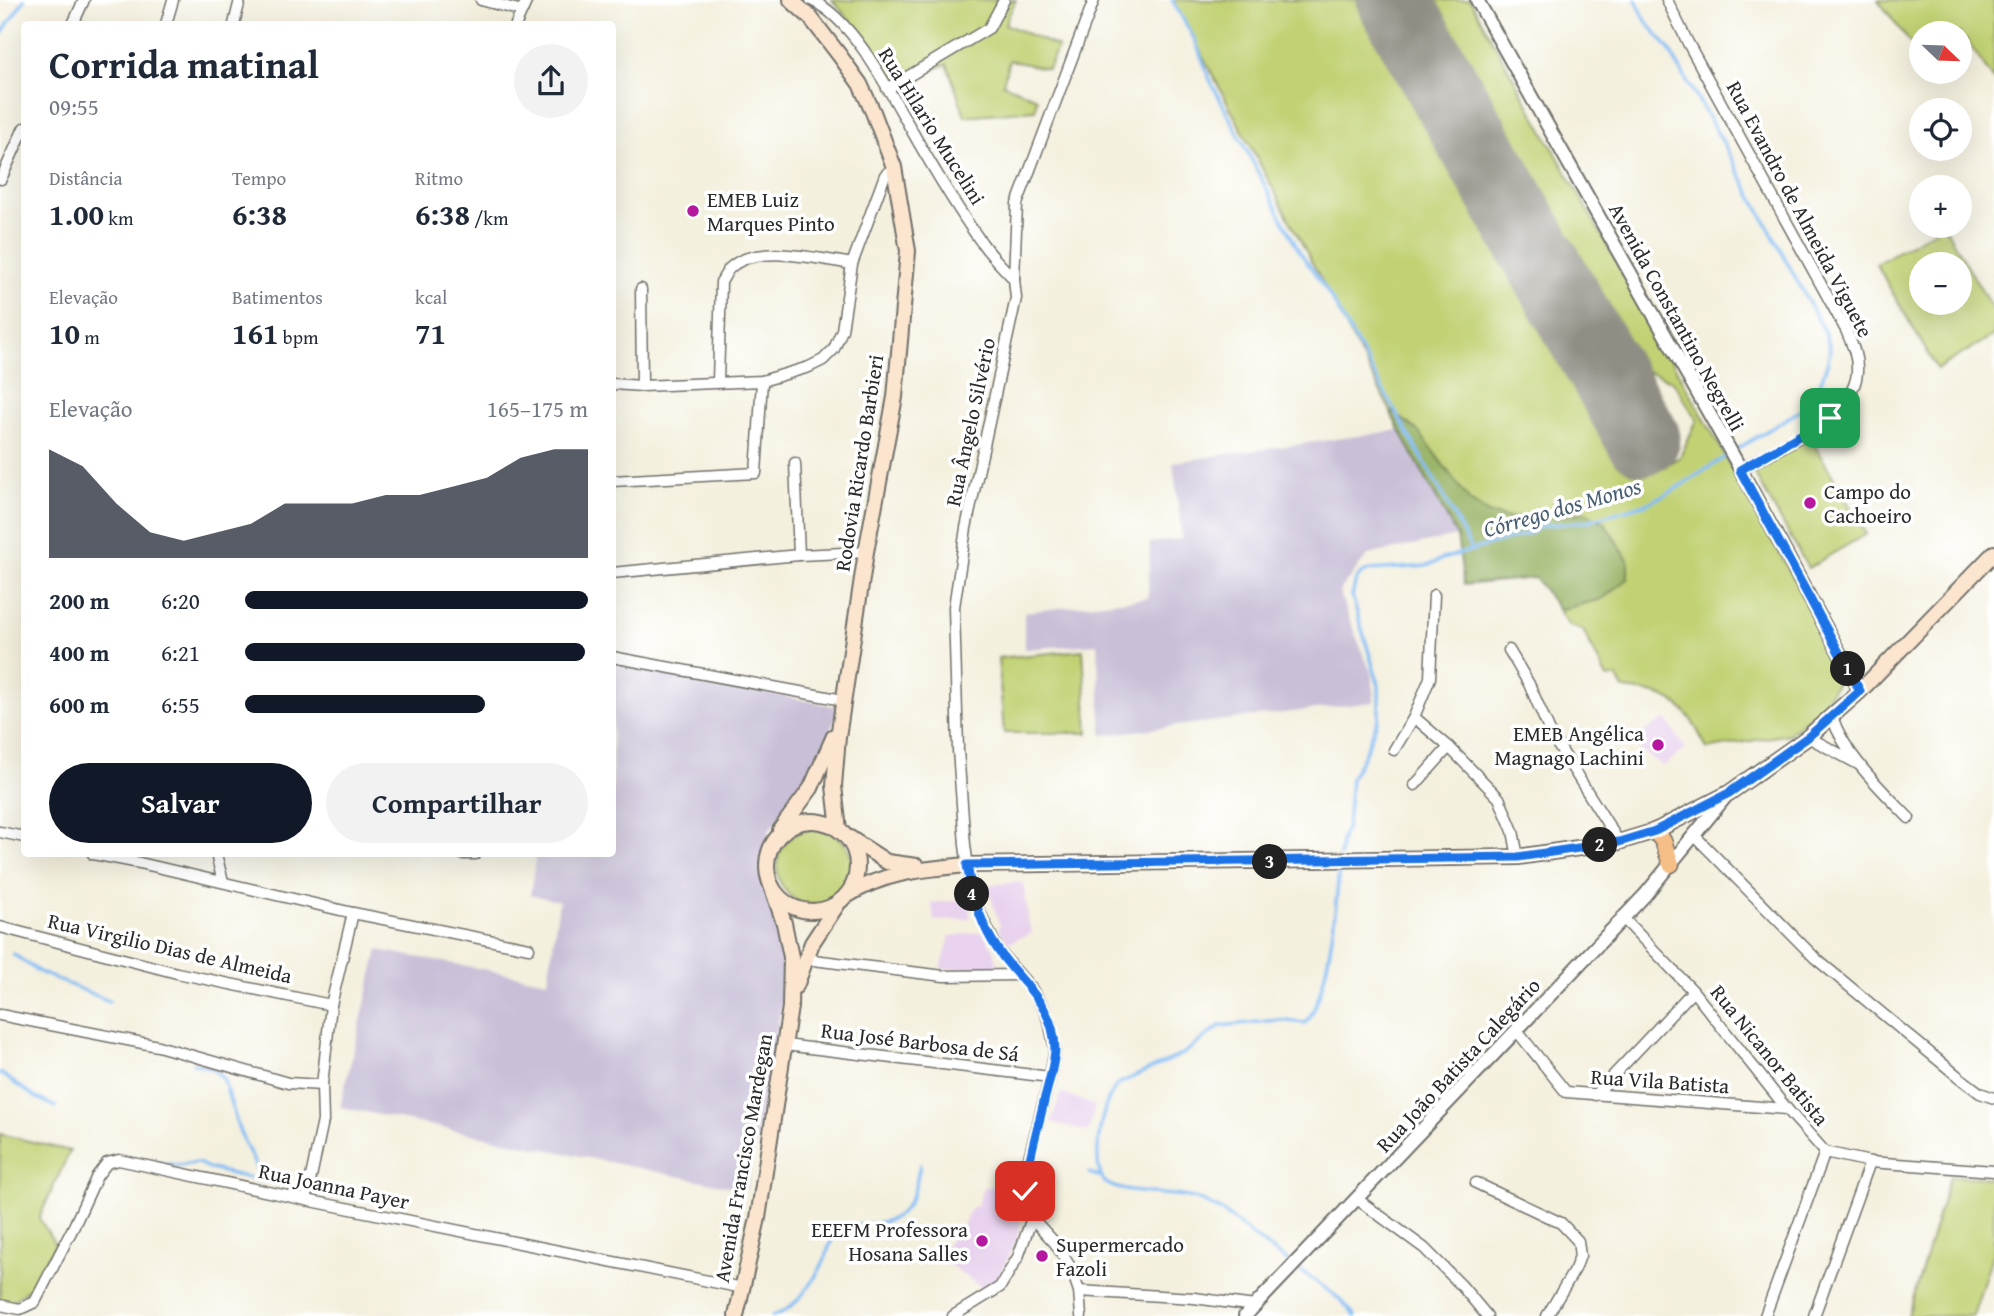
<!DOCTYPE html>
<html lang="pt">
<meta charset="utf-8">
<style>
body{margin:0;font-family:"Gentium Book Plus",serif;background:#f2f2f3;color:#1f2937;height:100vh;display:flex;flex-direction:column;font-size:26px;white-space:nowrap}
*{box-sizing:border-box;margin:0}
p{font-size:23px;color:#747a83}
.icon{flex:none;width:38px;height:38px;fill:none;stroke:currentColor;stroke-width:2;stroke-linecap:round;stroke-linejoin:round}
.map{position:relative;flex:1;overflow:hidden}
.sheet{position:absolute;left:21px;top:21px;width:595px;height:836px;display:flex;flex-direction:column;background:#fff;border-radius:7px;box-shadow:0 7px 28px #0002}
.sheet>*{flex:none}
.needle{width:46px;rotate:113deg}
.tools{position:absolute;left:1909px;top:21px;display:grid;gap:14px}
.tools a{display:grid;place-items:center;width:63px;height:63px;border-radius:50%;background:#fff;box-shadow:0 7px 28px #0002;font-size:35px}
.pin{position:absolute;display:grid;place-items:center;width:60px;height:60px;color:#fff;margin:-30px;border-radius:14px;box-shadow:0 4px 10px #0006}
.km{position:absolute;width:35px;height:35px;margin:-18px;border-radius:50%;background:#222;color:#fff;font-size:19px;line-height:35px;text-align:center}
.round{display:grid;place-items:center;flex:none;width:74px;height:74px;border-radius:37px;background:#f2f2f3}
.summary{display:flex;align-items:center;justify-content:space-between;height:119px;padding:0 28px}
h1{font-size:38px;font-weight:700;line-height:52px}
.figures{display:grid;grid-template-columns:repeat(3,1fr);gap:10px;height:119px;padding:7px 28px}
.figures div{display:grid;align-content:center}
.figures b{font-size:30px;font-weight:700}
.figures small{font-size:19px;font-weight:400}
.figures p{font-size:19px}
.chart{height:196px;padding:14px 28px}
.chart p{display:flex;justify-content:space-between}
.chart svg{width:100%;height:126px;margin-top:7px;fill:#111827;opacity:.7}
.cta{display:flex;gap:14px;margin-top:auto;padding:14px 28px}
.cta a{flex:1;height:80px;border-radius:42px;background:#111827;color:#fff;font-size:28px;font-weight:700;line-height:80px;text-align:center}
.cta a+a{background:#f2f2f3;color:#1f2937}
ul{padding:0 28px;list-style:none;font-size:23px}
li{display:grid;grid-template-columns:112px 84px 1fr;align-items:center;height:52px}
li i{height:18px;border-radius:9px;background:#111827}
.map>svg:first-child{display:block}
</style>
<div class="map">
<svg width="1994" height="1316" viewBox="0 0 1994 1316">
<rect width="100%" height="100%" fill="#fff"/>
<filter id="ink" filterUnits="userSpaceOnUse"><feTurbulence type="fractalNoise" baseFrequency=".0143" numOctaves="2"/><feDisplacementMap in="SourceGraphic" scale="14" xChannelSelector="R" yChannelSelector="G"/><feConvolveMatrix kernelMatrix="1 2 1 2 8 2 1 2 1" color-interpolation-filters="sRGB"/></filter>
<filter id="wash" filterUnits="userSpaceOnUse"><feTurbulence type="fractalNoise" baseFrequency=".00686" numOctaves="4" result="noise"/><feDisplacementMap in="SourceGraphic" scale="28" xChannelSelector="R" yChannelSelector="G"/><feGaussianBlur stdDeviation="1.57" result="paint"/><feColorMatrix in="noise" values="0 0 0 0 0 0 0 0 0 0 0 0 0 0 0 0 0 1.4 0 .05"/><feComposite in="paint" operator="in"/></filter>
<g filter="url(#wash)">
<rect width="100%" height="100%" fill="#f4f0de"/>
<!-- built -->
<g fill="#e8d2ee">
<polygon points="1666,719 1686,749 1663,766 1628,741"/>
<polygon points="1023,882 1029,925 1032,933 1008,943 998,927 1000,926 987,885"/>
<polygon points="971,899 970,919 934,921 932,903"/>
<polygon points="982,932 994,950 997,966 941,969 950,936"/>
<polygon points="1061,1092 1095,1106 1088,1132 1051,1122"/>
<polygon points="994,1186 1017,1194 1021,1213 1019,1232 1000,1277 982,1288 946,1262 944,1250 956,1229 961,1230 971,1207 977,1207 983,1187"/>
</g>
<!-- industrial -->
<g fill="#c9bfd7">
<polygon points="1400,430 1457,536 1368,555 1340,590 1344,606 1372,675 1374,702 1102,735 1097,644 1024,649 1024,612 1148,598 1150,543 1182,539 1173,462"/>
<polygon points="613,662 839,707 825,747 806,784 769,830 764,850 766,882 782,929 785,976 781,1009 746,1190 340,1107 378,950 548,981 559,901 530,895 536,854 612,854"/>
</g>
<!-- green -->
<g fill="#c1d173" stroke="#767e4f" stroke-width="2" fill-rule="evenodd">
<polygon points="832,0 1016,0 1005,24 1058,47 1048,69 1009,60 1003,84 1037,98 1035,110 965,116 947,64 898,85 864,37"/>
<path d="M1173,0H1367L1633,473L1649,474L1680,457L1697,420L1673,381L1629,364L1422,0H1470L1845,670L1822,706L1789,734L1707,749C1685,703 1674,694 1623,689L1616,677L1607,678L1583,630L1569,626L1528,563L1457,536Z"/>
<polygon points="1878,0 1994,0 1994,81 1966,39 1960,42 1960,33 1922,33 1921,57"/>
<path d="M1942,226H1944L1994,312V335L1937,369L1876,264ZM1922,264H1960V303H1922Z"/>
<polygon points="1810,437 1866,534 1808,568 1754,473 1778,453"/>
<polygon points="1083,650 1088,733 1004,733 998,658"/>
<circle cx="815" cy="867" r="38"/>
<polygon points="0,1134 70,1151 39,1218 55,1244 30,1288 6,1306 0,1304"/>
<polygon points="1950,1176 1994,1178 1994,1249 1973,1316 1908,1316"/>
</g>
<!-- forest -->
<polygon fill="#98b365" stroke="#626f48" stroke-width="2" points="1393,412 1418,431 1470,501 1488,513 1509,518 1559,516 1585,512 1604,522 1628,560 1628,579 1602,599 1559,610 1535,578 1464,585 1457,536 1391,414"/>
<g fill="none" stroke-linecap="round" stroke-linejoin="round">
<!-- stream -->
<g stroke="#84bdf5" stroke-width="3.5">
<polyline points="1172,0 1195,40 1210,80 1298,249 1327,291 1443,495 1472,551"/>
<polyline points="1636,0 1646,21 1668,48 1725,146 1825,333 1830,348 1828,361 1815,398 1809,405 1734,451"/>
<polyline points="0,36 24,0"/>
<polyline points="1340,856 1342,837 1347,826 1351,778 1363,757 1379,717 1379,686 1352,596 1356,580 1361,574 1370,570 1427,566 1442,559 1532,532 1540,526 1587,521 1646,504 1671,492 1728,455"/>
<path d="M1339,864C1337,903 1329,992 1306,1023L1277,1020L1220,1026L1183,1054L1120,1083C1102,1094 1089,1167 1105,1182C1119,1195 1171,1192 1193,1198C1221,1206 1237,1224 1260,1241C1287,1261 1315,1280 1341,1300L1355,1316"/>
<polyline points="13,954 39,972 109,1001"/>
<polyline points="193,1063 211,1068 223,1078 240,1133 263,1181"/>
<polyline points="0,1073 35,1097 56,1107"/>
<polyline points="146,1161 176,1165 198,1163 211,1169 262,1181"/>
<polyline points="1089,1173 1101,1177"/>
<path d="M772,1316C795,1311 815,1280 825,1259C828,1251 830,1241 835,1234C850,1215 890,1237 910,1201C916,1191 917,1176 920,1165"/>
</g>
<!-- runway -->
<polyline stroke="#908e84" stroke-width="75" points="1394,0 1643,438"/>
</g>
</g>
<g filter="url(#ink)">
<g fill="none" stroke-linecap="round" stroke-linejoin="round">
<defs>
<g id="minor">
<polyline points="481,0 522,11"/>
<path d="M811,0C860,22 899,112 927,157C944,186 962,216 982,243C991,256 1003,267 1014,279"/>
<path d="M1667,0L1688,43L1846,330C1852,344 1858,357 1857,372C1855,417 1775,449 1740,470"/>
<polyline points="73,24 84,0"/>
<polyline points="166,24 173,0"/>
<polyline points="234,24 240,0"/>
<polyline points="516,24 527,0"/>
<polyline points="887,89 989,28 1004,0"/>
<polyline points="1,179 24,128"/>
<polyline points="641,289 642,386"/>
<path d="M718,381L721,282C724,278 726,272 730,268C755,243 821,259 852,264"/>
<polyline points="612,384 642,386 762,381 809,367 823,360 834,349 842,330 852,264 885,175 894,167"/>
<polyline points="795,463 799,555"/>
<polyline points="612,481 756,473 762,381"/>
<polyline points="612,573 799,555 866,552"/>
<polyline points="1509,650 1529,684 1551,734 1619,842"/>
<polyline points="612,657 843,700"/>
<polyline points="1414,717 1449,747 1499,798 1513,831 1518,857"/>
<path d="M1832,717C1846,757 1880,788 1909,818"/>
<polyline points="1808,737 1860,765"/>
<polyline points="1394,750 1414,717 1430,678 1434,595"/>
<polyline points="1415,785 1449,747"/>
<polyline points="0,832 24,837"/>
<polyline points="1694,835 1815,958 1960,1078 1980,1093 1994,1098"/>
<polyline points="93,854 140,863 353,913 529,948"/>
<polyline points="216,854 223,882"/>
<polyline points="462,854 476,854"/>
<polyline points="1622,917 1693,991 1787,1109 1825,1152 1870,1162 1994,1171"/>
<polyline points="0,927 177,973 331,1005"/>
<polyline points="805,959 944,976 1019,975"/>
<polyline points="0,1015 158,1046 288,1083 322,1085"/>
<polyline points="1517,1031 1566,1092 1787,1109"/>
<polyline points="785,1045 1050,1077"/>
<polyline points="1595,1095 1693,991"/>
<polyline points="1476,1183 1561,1223 1578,1241 1580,1256 1575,1269 1547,1316"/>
<polyline points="1357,1199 1424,1248 1461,1285 1487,1316"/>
<polyline points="306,1200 323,1121 322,1085 331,1005 353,913"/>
<polyline points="1079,1291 1194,1298 1255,1306"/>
<polyline points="0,1305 20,1309 35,1302 74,1226 97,1176 107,1163 119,1160 306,1200 743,1288"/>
<polyline points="953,1316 1000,1287 1018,1257 1032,1218"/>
<polyline points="1081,1316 1079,1291 1071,1268 1055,1243 1032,1218 1025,1191 1028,1162 1050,1077 1055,1050 1050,1025 1044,1009 1031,988 998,950 972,896 965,845 958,750 954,607 966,528 1016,298 1014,279 1017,204 1094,0"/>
<polyline points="1765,1316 1825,1152"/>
<polyline points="1814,1316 1870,1162"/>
</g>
<g id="tertiary">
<polyline points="1477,0 1737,463 1860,691"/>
<polyline points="1245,1316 1645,895 1727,795"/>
</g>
<g id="secondary">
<polyline points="791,0 810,17 840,56 860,84 873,112 894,167 908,251 895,397 866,552 838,737 834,786 839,830"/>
<circle cx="812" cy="866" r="45"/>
<polyline points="780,830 811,788 834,736"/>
<polyline points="850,838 887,862 917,866"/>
<path d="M845,897C882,872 924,869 967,865L1518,857L1619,842L1655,831L1729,793L1808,737L1860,691L1994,553"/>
<polyline points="796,986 812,943 837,905"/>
<polyline points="736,1316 758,1218 790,1007 791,957 784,923 771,885"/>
</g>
<polyline id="primary" points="1655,831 1663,841 1671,864"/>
</defs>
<!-- minor casing -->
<use href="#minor" stroke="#71706a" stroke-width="13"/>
<!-- tertiary casing -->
<use href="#tertiary" stroke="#71706a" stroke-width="16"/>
<!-- secondary casing -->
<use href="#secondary" stroke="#71706a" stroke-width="18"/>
<!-- primary casing -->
<use href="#primary" stroke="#71706a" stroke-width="19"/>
<!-- minor -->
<use href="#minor" stroke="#fff" stroke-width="10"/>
<!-- tertiary -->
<use href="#tertiary" stroke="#fff" stroke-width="12"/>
<!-- secondary -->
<use href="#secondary" stroke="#fbe5cf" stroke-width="14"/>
<!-- primary -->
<use href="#primary" stroke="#f6be87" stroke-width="16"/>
</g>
</g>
<g fill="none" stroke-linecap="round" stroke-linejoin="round" filter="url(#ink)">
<defs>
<path id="route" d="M1025,1191C1028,1158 1038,1129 1045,1097C1049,1082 1054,1065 1055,1050C1055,1004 1020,983 998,950C980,924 972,895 967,865L1518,857L1619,842L1655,831L1729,793L1808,737L1860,691L1740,470L1830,418"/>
</defs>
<!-- route casing -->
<use href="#route" stroke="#fff" stroke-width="14"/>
<!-- route -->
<use href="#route" stroke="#1a73e8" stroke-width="9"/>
</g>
<!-- markers -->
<g fill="#b5179e" stroke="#fff" stroke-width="2.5">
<circle cx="693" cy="211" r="7"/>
<circle cx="1810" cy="503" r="7"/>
<circle cx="1658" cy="745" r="7"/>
<circle cx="982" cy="1241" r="7"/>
<circle cx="1042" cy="1256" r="7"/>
</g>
<g text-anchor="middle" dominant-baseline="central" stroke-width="7" stroke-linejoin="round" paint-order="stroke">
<!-- street labels -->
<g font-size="21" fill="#2b2b2b" stroke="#fff">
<text transform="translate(932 126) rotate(58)">Rua Hilario Mucelini</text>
<text transform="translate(1800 209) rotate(62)">Rua Evandro de Almeida Viguete</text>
<text transform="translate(1677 317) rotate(61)">Avenida Constantino Negrelli</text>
<text transform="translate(970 422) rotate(-78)">Rua Ângelo Silvério</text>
<text transform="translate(859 463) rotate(-81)">Rodovia Ricardo Barbieri</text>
<text transform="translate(170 948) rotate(13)">Rua Virgilio Dias de Almeida</text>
<text transform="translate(920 1042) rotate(7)">Rua José Barbosa de Sá</text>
<text transform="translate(1770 1055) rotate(51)">Rua Nicanor Batista</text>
<text transform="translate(1458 1065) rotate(-47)">Rua João Batista Calegário</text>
<text transform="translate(1660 1081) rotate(4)">Rua Vila Batista</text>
<text transform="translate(743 1158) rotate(-80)">Avenida Francisco Mardegan</text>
<text transform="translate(334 1186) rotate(12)">Rua Joanna Payer</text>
</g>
<!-- poi labels -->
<g font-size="21" fill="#2b2b2b" stroke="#fff" text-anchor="start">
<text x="707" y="199">EMEB Luiz<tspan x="707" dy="24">Marques Pinto</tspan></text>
<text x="1824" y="491">Campo do<tspan x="1824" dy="24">Cachoeiro</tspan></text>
<text x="1644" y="733" text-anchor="end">EMEB Angélica<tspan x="1644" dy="24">Magnago Lachini</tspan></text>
<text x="968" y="1229" text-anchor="end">EEEFM Professora<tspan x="968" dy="24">Hosana Salles</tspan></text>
<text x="1056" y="1244">Supermercado<tspan x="1056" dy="24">Fazoli</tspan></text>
</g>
<!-- water labels -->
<g font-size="23" font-style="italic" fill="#4a5e72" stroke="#fff">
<text transform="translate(1562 507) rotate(-16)">Córrego dos Monos</text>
</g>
</g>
</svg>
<div class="tools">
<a><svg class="needle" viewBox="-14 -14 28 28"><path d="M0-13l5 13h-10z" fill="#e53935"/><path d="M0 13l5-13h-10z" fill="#747a83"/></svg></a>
<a><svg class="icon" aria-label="locate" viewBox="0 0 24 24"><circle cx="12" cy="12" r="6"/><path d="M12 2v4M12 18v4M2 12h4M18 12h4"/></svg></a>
<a>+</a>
<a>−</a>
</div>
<div class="pin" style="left:1830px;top:418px;background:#1e9e55"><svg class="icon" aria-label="arrive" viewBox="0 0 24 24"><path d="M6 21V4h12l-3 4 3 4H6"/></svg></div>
<div class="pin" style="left:1025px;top:1191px;background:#d93025"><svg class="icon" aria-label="check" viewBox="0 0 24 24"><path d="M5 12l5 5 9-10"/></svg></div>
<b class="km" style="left:1848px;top:669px">1</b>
<b class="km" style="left:1600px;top:845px">2</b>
<b class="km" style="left:1270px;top:862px">3</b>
<b class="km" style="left:972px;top:894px">4</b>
<section class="sheet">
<div class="summary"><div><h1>Corrida matinal</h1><p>09:55</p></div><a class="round"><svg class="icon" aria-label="share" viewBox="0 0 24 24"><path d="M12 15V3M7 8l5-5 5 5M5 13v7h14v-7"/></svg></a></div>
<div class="figures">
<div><p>Distância</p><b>1.00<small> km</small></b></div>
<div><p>Tempo</p><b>6:38</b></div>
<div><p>Ritmo</p><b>6:38<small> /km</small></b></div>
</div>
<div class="figures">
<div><p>Elevação</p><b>10<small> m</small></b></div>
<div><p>Batimentos</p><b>161<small> bpm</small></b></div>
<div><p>kcal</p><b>71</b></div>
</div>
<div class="chart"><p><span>Elevação</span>165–175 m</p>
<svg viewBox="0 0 160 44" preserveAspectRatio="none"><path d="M0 44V6L10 12L20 25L30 35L40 38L50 35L60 32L70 25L80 25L90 25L100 22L110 22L120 19L130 16L140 9L150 6L160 6V44z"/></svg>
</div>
<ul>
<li><b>200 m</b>6:20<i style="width:100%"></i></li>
<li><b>400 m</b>6:21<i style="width:99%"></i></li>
<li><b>600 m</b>6:55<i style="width:70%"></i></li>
</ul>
<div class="cta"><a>Salvar</a><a>Compartilhar</a></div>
</section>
</div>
